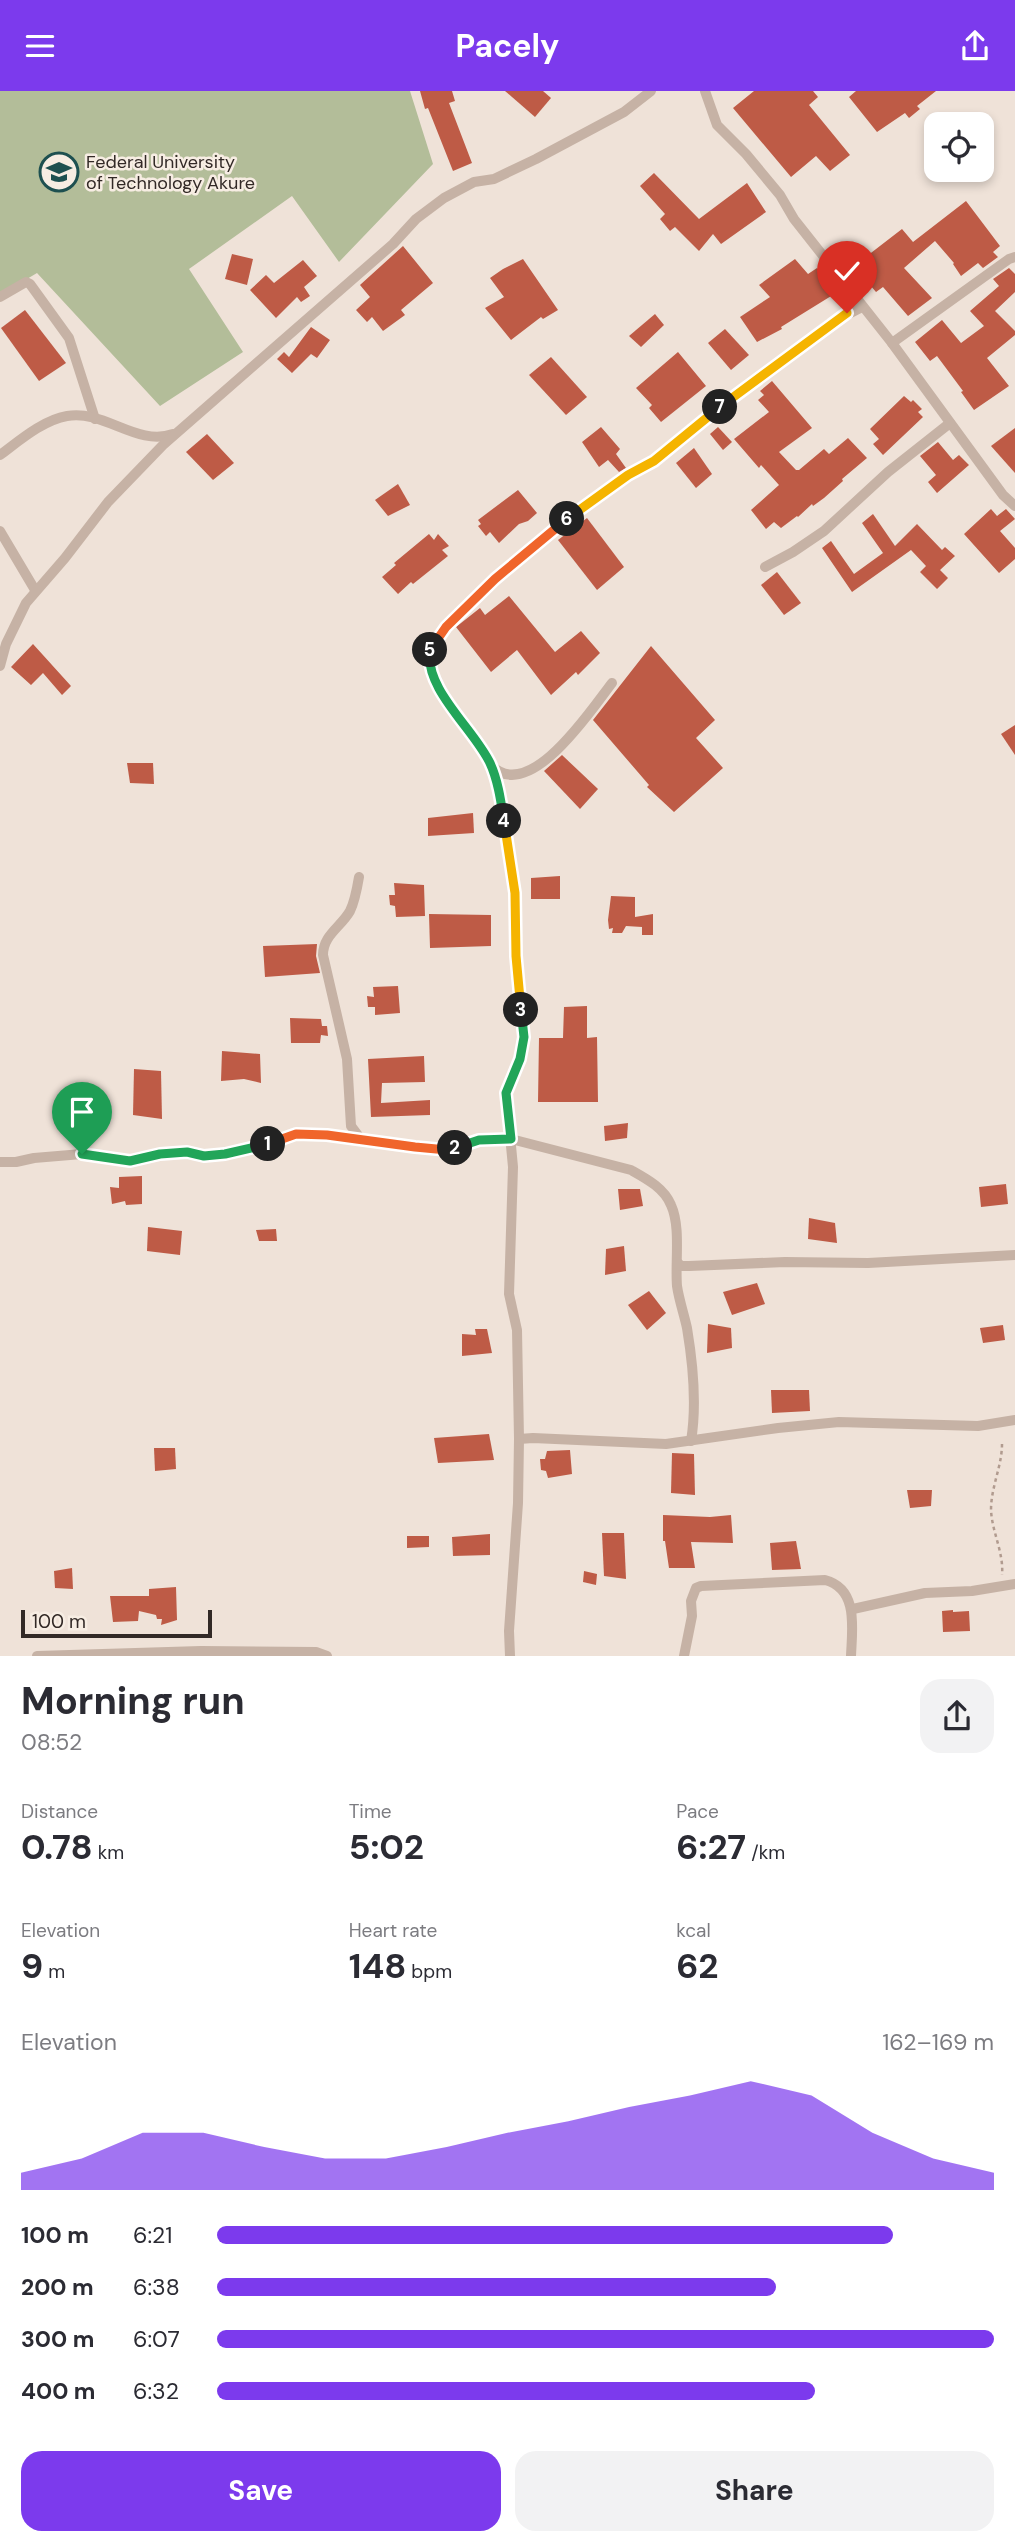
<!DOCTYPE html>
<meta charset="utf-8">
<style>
body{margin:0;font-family:"DM Sans",sans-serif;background:#f2f2f3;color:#2b2b33;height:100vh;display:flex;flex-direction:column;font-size:26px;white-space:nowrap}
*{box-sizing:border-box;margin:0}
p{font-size:23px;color:#7c7c81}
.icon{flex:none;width:38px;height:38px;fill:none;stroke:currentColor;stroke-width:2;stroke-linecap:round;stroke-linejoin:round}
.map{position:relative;height:1565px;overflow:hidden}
.drawer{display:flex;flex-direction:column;background:#fff;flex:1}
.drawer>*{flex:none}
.controls{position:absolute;left:924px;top:21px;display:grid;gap:14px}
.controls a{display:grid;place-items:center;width:70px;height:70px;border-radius:14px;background:#fff;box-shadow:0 4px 10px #0003;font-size:35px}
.scale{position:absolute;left:21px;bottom:18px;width:191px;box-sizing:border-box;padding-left:7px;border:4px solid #322926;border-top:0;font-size:19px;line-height:24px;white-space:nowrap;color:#322926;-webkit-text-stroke:5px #f7ede3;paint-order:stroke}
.pin{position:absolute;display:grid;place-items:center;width:60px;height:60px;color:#fff;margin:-72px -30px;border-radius:50% 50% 50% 0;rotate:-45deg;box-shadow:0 0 7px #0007}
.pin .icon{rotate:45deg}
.km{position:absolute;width:35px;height:35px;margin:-18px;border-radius:50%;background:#222;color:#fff;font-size:19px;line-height:35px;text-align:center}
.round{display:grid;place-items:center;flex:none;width:74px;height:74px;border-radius:21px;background:#f2f2f3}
.summary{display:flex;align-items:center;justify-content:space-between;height:119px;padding:0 21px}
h1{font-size:38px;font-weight:700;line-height:52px}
.figures{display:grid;grid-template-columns:repeat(3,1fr);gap:10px;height:119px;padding:7px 21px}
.figures div{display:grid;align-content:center}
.figures b{font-size:35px;font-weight:700}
.figures small{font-size:19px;font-weight:400}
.figures p{font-size:19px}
.chart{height:196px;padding:14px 21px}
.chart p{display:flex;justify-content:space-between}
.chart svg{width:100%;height:126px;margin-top:7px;fill:#7c3aed;opacity:.7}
.action{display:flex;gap:14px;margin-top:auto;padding:14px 21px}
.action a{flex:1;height:80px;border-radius:21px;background:#7c3aed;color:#fff;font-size:28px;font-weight:700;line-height:80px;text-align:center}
.action a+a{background:#f2f2f3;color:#2b2b33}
ul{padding:0 21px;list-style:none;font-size:23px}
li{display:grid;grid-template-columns:112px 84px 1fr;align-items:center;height:52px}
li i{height:18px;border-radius:9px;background:#7c3aed}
header{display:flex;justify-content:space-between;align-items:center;height:91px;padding:0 21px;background:#7c3aed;color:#fff;font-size:32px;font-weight:700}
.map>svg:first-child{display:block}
</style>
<header><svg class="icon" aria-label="menu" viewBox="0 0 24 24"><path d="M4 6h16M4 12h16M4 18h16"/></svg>Pacely<svg class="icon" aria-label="share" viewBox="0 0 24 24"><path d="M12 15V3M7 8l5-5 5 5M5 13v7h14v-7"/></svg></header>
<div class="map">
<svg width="1015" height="1565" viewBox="0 0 1015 1565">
<rect width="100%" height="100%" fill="#efe2d8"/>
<!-- green -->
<polygon fill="#b3bd99" points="0,0 410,0 433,73 339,171 292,105 189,178 243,261 160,315 37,182 0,204"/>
<!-- building -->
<g fill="#be5b46">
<polygon points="420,0 452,0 455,10 449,12 472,72 453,80 428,17 425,18"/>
<polygon points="505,0 543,0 551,7 535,26"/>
<polygon points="754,0 813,0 818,6 809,14 850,64 830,80 816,65 791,86 733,17"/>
<polygon points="856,0 936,0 917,15 920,18 909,27 905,22 877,41 849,6"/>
<polygon points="654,82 699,128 747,92 766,121 721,153 713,143 699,160 675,136 670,140 660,128 665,123 640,95"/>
<polygon points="966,110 1000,155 993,161 998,166 983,177 978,172 961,185 953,173 954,172 935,150 904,177 932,207 908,225 883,196 876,201 854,175 902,138 913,151"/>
<polygon points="403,155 433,192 401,219 405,224 383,240 372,226 367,231 356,219 370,206 360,194"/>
<polygon points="232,163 253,168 247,194 225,188"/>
<polygon points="523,168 558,219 543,228 541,226 511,249 485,217 504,206 490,187 503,178"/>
<polygon points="795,168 808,183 817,177 836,202 781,236 782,238 757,251 740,226 770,206 759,194"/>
<polygon points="303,169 317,185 304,196 310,205 301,211 297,206 276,227 250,199 266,184 274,192"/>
<polygon points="1009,177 1015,183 1015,201 995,220 1015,240 1015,244 987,267 1009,295 974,319 961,301 963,300 937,265 930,270 915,251 942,229 961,252 984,235 970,220 999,195 993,188"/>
<polygon points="25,219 66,272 39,290 1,237"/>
<polygon points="655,223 664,234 641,256 629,245"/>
<polygon points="311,236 330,249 317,267 311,263 292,282 277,268 284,261 289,266"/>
<polygon points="725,238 749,264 731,279 708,252"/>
<polygon points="678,261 706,295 661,331 649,317 652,314 636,297"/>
<polygon points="551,266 587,306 566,324 529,284"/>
<polygon points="772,290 812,337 779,361 796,379 799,379 824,358 829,363 848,347 867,367 842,388 843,390 824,407 813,415 812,413 798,426 797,425 781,437 774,431 766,438 751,419 779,394 761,374 759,377 734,348 769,321 758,309 764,304 760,300"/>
<polygon points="904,305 911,311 913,309 922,318 918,321 923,326 883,364 873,353 879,348 870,338"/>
<polygon points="601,336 620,358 616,363 626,377 619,381 608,369 599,376 582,351"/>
<polygon points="718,336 732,351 723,359 710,343"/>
<polygon points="1015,337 1015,382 991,355"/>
<polygon points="207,343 234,372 213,389 186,361"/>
<polygon points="938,351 953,369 959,364 969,374 937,402 928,391 936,384 920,365"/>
<polygon points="694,357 712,383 696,397 676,372"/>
<polygon points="398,393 410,414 388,425 375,409"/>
<polygon points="518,399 537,422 528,430 519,433 499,452 490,441 486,445 478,435 481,433 478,429"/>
<polygon points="991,418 997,425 1006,418 1015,428 1000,440 1015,457 1015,468 999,482 964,443"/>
<polygon points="873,423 895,455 917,433 942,459 945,456 955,465 940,479 948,487 937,498 920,481 926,475 911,459 852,501 822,457 831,450 854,483 883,462 862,432"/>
<polygon points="587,427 624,476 597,499 558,449"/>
<polygon points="429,443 434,449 438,443 449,455 442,459 448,465 413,493 411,491 398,503 382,486 396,474 394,472"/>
<polygon points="777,481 801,512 784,524 761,494"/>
<polygon points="509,505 555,561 581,540 600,562 578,584 576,581 551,604 517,559 491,581 456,536 480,517 485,524"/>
<polygon points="33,553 71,595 62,604 43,582 31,594 11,576"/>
<polygon points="651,555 715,629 696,647 723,677 674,721 647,696 649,694 593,629"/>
<polygon points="1015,634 1015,664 1001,643"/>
<polygon points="562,664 598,698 580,718 544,680"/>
<polygon points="127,672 153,672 154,693 130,692"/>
<polygon points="473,722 474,742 428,745 428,727"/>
<polygon points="560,785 560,808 531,808 531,787"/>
<polygon points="394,792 424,794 425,825 396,826 395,815 390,814 389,804 395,804"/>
<polygon points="611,805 635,806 635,826 653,823 653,844 642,844 642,836 626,835 622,842 612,842 613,837 609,838 608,829"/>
<polygon points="429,823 491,824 491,855 430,857"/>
<polygon points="317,853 316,865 320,882 265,886 263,855"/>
<polygon points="398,895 400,922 375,924 375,916 368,916 367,905 374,906 373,896"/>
<polygon points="587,915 587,947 597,946 598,1011 538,1011 539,947 563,947 564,916"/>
<polygon points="290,927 321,928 322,935 327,935 328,945 321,944 320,952 291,952"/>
<polygon points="222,960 260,963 261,992 244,988 221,990"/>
<polygon points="424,965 425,991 382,992 381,1012 430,1009 430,1024 371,1026 368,968"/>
<polygon points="134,978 161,980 162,1028 133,1024"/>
<polygon points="628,1032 627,1047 605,1050 604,1035"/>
<polygon points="142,1085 142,1113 126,1114 125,1110 112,1113 110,1096 119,1097 119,1086"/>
<polygon points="1006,1093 1008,1113 981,1116 979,1096"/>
<polygon points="618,1098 640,1098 643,1115 620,1119"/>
<polygon points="809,1127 835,1132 837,1152 808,1148"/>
<polygon points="148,1136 182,1140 180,1164 147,1160"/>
<polygon points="276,1138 277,1150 259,1150 256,1139"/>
<polygon points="624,1155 626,1180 605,1184 606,1158"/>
<polygon points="757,1192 765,1213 732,1224 723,1201"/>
<polygon points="649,1200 666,1222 647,1239 628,1214"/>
<polygon points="708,1233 731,1237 732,1257 707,1262"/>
<polygon points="1003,1234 1005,1249 983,1252 980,1237"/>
<polygon points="475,1238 487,1238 492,1262 462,1265 462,1243 476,1244"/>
<polygon points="771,1299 809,1299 810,1320 772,1322"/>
<polygon points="489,1343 494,1369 438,1372 434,1347"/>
<polygon points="154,1357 175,1357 176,1378 155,1380"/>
<polygon points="570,1359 572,1383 548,1387 546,1380 541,1379 540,1368 545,1368 547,1360"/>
<polygon points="672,1362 694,1363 695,1404 671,1402"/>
<polygon points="907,1399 932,1399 931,1415 910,1417"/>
<polygon points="663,1424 710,1426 731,1424 733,1452 691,1451 695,1477 669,1477 665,1450 663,1450"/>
<polygon points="602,1442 624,1442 626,1488 604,1485"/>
<polygon points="490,1443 490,1464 453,1465 452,1446"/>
<polygon points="407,1445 429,1445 429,1456 407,1457"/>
<polygon points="796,1450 801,1478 772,1479 770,1452"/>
<polygon points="72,1477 73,1498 55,1497 54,1480"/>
<polygon points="584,1480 597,1483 596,1494 583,1491"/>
<polygon points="176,1496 177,1529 161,1534 162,1528 157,1528 156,1524 139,1520 138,1530 113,1531 110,1505 149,1505 149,1498"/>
<polygon points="953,1519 953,1521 969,1520 970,1540 943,1541 942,1520"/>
</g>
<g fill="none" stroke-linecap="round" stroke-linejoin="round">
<!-- path -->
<path stroke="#b19b8f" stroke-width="2.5" stroke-dasharray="3.5 3.5" stroke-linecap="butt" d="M1002,1353C1002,1375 991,1396 991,1419C992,1441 1004,1462 1002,1484"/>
<!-- minor -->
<g stroke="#c6b2a5" stroke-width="10">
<polyline points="705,0 717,34 746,63 780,104 794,128 892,252 1003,404 1015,415"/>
<polyline points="0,206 26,191 30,193 69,247 95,328"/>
<polyline points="892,252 1009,168 1015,166"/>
<path d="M0,364C19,350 43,329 67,325C104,318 137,356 173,343"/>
<polyline points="0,440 35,499"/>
<polyline points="765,476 793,461 824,440 888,381 950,332"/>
<polyline points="0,575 6,553 26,512 65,467 108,411 163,354 393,153 416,128 444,107 474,91 494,88 536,68 624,21 651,0"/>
<path d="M491,674C529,714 591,619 612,592"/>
<path d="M359,786C357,798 355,810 350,820C341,836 323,844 323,864L347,968L351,1035L360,1047"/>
<path d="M0,1071H16L34,1067L82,1063L130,1070L160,1063L187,1061L204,1065L225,1064L263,1055L296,1043H327L447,1059L479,1049L511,1048L631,1079C647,1088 664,1097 671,1114C681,1136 675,1170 677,1195C679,1209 684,1223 687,1237C693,1273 697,1314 691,1350"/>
<polyline points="677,1171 681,1175 689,1175 785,1171 868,1172 1015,1164"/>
<polyline points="519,1348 533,1347 666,1353 778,1337 839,1331 978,1335 1015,1329"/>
<polyline points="853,1518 925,1502 972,1500 1015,1493"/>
<polyline points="37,1565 201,1560 316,1561 327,1565"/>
<polyline points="510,1565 509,1540 518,1412 519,1348 517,1239 509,1203 513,1076 506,1002 520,968 524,946 516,865 515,802 501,710 491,673 444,605 432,582 429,568 431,557 446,536 495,488 572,424 628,384 654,370 829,233 862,216"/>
<path d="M684,1565L692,1525L691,1510L696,1497L701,1495L825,1489C859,1498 852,1538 851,1565"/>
</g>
</g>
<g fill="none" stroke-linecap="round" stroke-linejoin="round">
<defs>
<polyline id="split-1" points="82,1063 130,1070 160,1063 187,1061 204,1065 225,1063 268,1053"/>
<polyline id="split-2" points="268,1053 296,1043 327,1044 415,1056 447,1059 455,1057"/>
<polyline id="split-3" points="455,1057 479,1049 511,1048 506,1002 520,968 524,946 521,919"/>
<polyline id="split-4" points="504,730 515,802 516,865 521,919"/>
<path id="split-5" d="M430,559C424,598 474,638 490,672C498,689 501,711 504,730"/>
<polyline id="split-6" points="430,559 446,536 495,488 567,428"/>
<polyline id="split-7" points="567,428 628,384 654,370 720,316"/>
<polyline id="split-8" points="720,316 847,222"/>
</defs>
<!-- split-1 casing -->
<use href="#split-1" stroke="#fff" stroke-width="14"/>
<!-- split-2 casing -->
<use href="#split-2" stroke="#fff" stroke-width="14"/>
<!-- split-3 casing -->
<use href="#split-3" stroke="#fff" stroke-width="14"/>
<!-- split-4 casing -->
<use href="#split-4" stroke="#fff" stroke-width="14"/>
<!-- split-5 casing -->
<use href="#split-5" stroke="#fff" stroke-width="14"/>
<!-- split-6 casing -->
<use href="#split-6" stroke="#fff" stroke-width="14"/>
<!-- split-7 casing -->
<use href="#split-7" stroke="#fff" stroke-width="14"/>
<!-- split-8 casing -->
<use href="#split-8" stroke="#fff" stroke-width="14"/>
<!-- split-1 -->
<use href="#split-1" stroke="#22a559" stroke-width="9"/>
<!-- split-2 -->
<use href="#split-2" stroke="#f0652b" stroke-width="9"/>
<!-- split-3 -->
<use href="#split-3" stroke="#22a559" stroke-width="9"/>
<!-- split-4 -->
<use href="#split-4" stroke="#f5b400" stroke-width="9"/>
<!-- split-5 -->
<use href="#split-5" stroke="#22a559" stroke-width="9"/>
<!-- split-6 -->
<use href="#split-6" stroke="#f0652b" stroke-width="9"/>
<!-- split-7 -->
<use href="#split-7" stroke="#f5b400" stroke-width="9"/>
<!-- split-8 -->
<use href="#split-8" stroke="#f5b400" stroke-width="9"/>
</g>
<!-- icons -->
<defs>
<symbol id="university-ring" viewBox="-11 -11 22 22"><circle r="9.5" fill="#f7ede3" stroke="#1e5050" stroke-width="1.5"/><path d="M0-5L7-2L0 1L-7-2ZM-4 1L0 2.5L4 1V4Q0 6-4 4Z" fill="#1e5050"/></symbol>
</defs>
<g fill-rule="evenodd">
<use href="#university-ring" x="37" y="59" width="44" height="44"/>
</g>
<g text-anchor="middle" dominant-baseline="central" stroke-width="5" stroke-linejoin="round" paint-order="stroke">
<!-- poi labels -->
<g font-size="18" fill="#322926" stroke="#f7ede3" text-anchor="start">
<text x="86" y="71">Federal University<tspan x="86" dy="21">of Technology Akure</tspan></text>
</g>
</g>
</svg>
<div class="controls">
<a><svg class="icon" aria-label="locate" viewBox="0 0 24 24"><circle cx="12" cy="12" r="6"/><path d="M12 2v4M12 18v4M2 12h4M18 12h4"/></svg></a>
</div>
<div class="scale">100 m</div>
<div class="pin" style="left:82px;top:1063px;background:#1e9e55"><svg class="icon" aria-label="arrive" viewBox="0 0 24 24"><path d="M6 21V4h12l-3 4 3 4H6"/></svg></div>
<div class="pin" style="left:847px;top:222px;background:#d93025"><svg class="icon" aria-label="check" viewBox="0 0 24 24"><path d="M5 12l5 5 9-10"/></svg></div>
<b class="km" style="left:268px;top:1053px">1</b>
<b class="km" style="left:455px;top:1057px">2</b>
<b class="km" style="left:521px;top:919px">3</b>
<b class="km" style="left:504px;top:730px">4</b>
<b class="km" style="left:430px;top:559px">5</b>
<b class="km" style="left:567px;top:428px">6</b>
<b class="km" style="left:720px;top:316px">7</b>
</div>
<section class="drawer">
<div class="summary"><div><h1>Morning run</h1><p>08:52</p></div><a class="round"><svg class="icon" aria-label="share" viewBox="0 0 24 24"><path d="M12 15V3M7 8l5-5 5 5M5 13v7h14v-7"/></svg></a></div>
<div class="figures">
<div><p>Distance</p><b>0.78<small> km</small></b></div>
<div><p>Time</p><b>5:02</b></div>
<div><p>Pace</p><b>6:27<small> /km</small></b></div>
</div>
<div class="figures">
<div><p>Elevation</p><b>9<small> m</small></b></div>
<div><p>Heart rate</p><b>148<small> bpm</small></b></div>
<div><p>kcal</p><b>62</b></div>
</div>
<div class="chart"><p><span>Elevation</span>162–169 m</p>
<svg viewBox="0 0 160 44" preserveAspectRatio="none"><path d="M0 44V38L10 33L20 24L30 24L40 29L50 33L60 33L70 29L80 24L90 20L100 15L110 11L120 6L130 11L140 24L150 33L160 38V44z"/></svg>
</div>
<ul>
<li><b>100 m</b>6:21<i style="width:87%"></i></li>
<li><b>200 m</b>6:38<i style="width:72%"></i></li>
<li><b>300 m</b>6:07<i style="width:100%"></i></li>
<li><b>400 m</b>6:32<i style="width:77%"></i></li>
</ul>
<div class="action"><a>Save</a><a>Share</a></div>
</section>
